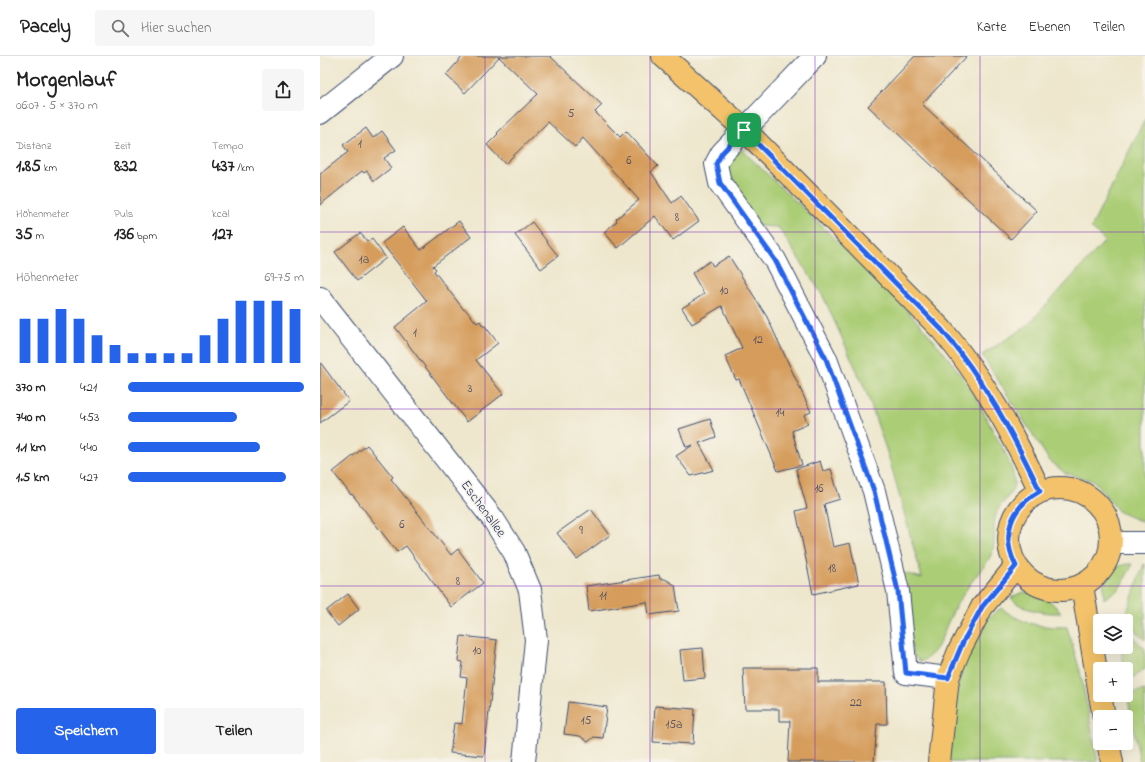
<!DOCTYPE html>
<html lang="de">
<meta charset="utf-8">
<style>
body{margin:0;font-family:"Indie Flower",sans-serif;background:#f6f6f6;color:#222;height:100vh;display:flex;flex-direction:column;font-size:15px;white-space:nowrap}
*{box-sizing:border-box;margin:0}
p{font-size:13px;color:#767676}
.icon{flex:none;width:22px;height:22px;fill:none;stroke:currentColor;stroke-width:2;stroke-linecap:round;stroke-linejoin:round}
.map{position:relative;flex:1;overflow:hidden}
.side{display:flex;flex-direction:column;background:#fff;width:320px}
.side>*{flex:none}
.controls{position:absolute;left:773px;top:558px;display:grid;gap:8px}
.controls a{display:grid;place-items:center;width:40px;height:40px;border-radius:4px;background:#fff;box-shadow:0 4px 16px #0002;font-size:20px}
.pin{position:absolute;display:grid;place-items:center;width:34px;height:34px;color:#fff;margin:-17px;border-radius:8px;box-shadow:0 2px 6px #0006}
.round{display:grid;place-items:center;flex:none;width:42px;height:42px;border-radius:4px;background:#f6f6f6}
.headline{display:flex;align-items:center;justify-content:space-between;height:68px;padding:0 16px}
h1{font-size:22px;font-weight:700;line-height:30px}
.stats{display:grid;grid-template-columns:repeat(3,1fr);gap:6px;height:68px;padding:4px 16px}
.stats div{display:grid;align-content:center}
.stats b{font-size:17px;font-weight:700}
.stats small{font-size:11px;font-weight:400}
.stats p{font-size:11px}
.chart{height:112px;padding:8px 16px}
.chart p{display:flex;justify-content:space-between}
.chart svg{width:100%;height:72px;margin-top:4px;stroke:#2563eb;stroke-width:6}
.cta{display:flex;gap:8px;margin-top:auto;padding:8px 16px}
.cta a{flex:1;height:46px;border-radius:4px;background:#2563eb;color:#fff;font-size:16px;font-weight:700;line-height:46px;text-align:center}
.cta a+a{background:#f6f6f6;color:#222}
ul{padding:0 16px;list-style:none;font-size:13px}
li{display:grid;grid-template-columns:64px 48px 1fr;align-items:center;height:30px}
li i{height:10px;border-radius:5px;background:#2563eb}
header{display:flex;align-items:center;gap:24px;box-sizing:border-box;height:56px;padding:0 20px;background:#fff;border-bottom:1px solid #e0e0e0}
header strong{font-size:19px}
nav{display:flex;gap:22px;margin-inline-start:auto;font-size:14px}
.search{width:280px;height:36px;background:#f6f6f6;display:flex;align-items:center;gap:10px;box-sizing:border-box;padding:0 14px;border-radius:4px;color:#767676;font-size:15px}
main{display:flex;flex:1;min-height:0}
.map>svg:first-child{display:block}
</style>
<header>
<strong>Pacely</strong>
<div class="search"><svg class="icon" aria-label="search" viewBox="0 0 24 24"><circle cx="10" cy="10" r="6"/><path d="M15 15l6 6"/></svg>Hier suchen</div>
<nav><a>Karte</a><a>Ebenen</a><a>Teilen</a></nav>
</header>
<main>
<section class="side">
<div class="headline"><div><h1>Morgenlauf</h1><p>06:07 · 5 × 370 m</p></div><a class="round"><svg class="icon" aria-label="share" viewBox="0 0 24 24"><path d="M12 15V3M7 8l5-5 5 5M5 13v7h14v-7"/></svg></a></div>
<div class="stats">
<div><p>Distanz</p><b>1.85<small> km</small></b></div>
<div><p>Zeit</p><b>8:32</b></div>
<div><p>Tempo</p><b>4:37<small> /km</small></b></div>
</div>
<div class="stats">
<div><p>Höhenmeter</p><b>35<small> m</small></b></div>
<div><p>Puls</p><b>136<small> bpm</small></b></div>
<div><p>kcal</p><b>127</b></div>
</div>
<div class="chart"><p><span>Höhenmeter</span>69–75 m</p>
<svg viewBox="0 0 160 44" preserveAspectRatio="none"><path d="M5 44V17M15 44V17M25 44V11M35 44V17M45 44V27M55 44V33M65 44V38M75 44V38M85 44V38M95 44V38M105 44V27M115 44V17M125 44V6M135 44V6M145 44V6M155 44V11"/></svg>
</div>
<ul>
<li><b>370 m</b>4:21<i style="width:100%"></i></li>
<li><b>740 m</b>4:53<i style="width:62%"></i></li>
<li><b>1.1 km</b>4:40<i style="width:75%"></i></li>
<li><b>1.5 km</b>4:27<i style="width:90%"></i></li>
</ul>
<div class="cta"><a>Speichern</a><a>Teilen</a></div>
</section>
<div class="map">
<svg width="825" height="706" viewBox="0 0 825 706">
<rect width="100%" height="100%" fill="#f7f3e8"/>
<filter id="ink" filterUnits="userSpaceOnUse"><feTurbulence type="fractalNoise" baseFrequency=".025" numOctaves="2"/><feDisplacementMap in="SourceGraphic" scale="8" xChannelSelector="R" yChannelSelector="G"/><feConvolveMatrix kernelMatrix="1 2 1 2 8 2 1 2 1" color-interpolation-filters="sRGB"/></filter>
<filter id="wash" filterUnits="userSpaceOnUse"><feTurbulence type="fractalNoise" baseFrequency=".012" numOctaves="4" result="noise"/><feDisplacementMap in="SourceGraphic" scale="16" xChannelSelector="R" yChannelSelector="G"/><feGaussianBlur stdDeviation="0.9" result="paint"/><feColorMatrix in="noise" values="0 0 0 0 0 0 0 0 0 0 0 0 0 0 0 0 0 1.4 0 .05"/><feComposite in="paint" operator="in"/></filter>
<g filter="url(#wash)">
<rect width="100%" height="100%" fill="#eee7cd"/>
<!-- green -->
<g fill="#abcd76" stroke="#637e6a">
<polygon points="825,63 825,467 799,456 774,425 745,417 729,404 662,299 707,270 785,185 771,172"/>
<path d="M421,93C458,129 496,164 533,200C576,242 621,286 653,337C661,350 667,363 674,377C682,390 695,412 694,428C693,440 680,446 676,458C672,469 676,481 673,493C670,507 656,518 648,531C641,541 634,552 629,564C620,583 621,594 601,606L593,599L580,516L602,522L569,402L546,335L503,240L458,171L439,170L404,122L403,105Z"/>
<path d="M808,508H813L799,533L784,543C782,522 785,512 808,508Z"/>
<polygon points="824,508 825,508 825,584 804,564"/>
<path d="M704,536C723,538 730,543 741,557C727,558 700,554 691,542L698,538Z"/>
<path d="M681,552C704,569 719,571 747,571L760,615L778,706H627L640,616L668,562Z"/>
<polygon points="806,574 825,593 825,613 806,627 806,613 804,613 801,591 806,591"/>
<polygon points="825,634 825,706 820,706 807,638"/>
</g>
<g id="blocks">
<!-- building -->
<g fill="#d59c5c">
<polygon points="143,0 230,0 282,49 275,56 300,81 306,75 338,110 331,116 352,147 361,140 379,165 353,184 335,160 298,192 284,176 297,165 296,163 319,144 263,82 255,91 228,66 185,108 167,89 178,78 177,77 218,38 179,1 145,37 126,19"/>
<polygon points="595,0 647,0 602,48 717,155 691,183 548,50"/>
<polygon points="46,72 53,82 62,75 76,94 64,102 71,112 54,125 47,115 44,117 42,115 0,149 0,118 28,96 23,89"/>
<polygon points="139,165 151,181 113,210 116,213 114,215 144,254 145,253 157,267 160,265 163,270 165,270 178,287 156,304 183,338 147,366 75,271 107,245 62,187 83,171 101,194"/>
<polygon points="212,166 238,200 221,213 195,179"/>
<polygon points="40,177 48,186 52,183 66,202 37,225 15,196"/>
<polygon points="409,200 447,261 491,356 484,359 488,368 472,375 482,409 458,415 419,323 416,324 405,300 422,292 402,250 372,268 362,252 384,238 372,217 390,205 393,210"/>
<polygon points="0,306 29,345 0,367"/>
<polygon points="390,363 396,381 379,387 394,414 371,420 356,400 373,389 366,391 359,373"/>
<polygon points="47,389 73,421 71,423 131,499 138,493 163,527 131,551 86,490 77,496 32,438 31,439 13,416"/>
<polygon points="500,405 503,415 511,413 520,443 504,448 513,491 530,487 539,528 493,538 476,455 487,452 476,413"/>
<polygon points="271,453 290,479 257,503 237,477"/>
<polygon points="339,519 340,523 345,523 355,529 359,555 329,559 327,546 269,555 266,530"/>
<polygon points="28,538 39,553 18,570 6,555"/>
<polygon points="141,580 177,584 164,700 130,697 134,667 142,668 147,622 141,621 143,606 138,605"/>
<polygon points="383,592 385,622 363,624 360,594"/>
<polygon points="423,612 498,612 498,626 566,626 567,668 557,668 554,706 468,706 470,665 459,665 459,653 425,653"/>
<polygon points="248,646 287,651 283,682 274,681 268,686 260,680 244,678"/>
<polygon points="335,650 375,653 373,688 333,686"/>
</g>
</g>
</g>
<g filter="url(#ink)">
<use href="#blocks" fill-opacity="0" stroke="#3b4b6f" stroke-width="1"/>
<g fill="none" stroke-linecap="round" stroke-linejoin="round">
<defs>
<g id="minor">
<polyline points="495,0 402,97 396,108 400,127 455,204 506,303 554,435 578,535 586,617 628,622"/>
<polyline points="0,57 72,0"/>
<polyline points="0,242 173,463 194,496 210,534 216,584 204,706"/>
<polyline points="791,487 825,487"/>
</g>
<g id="major">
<path d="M343,0L424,73L622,274C663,322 693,378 720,435"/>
<circle cx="740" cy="483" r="51"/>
<polyline points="762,529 780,639"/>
<polyline points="780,639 784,661"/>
<polyline points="788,687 792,706"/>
<polyline points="619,706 628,622 639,595 662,551 696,510"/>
</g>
</defs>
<!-- minor casing -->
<use href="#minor" stroke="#3b4b6f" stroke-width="24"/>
<!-- major casing -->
<use href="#major" stroke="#3b4b6f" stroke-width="24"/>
<!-- minor -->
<use href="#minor" stroke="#fff" stroke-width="22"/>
<!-- major -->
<use href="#major" stroke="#f3c26a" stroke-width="22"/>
</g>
</g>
<g fill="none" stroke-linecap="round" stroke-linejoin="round" filter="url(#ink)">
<defs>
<path id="route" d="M424,74L622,274C663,322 693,378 720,435C691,451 680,479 696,510L662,551L643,586L628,622L586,617L578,535L554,435L506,303L455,204L400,127L396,108L402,97Z"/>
</defs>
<!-- route casing -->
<use href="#route" stroke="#fff" stroke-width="8"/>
<!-- route -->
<use href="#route" stroke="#2563eb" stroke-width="5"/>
</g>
<!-- grid -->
<path fill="none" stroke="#7b2cbf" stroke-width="1" stroke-opacity="0.55" d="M165,0V706M330,0V706M495,0V706M660,0V706M0,176H825M0,353H825M0,530H825"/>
<g text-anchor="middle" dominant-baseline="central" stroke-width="3.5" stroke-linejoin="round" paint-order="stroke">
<!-- number labels -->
<g font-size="12" fill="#4a4a5e">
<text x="251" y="58">5</text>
<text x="40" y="88">1</text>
<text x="309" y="105">6</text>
<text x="357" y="162">8</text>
<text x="44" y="204">1a</text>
<text x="404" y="235">10</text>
<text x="95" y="277">1</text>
<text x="438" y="284">12</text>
<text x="150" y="333">3</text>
<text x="460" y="357">14</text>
<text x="499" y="433">16</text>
<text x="82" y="469">6</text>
<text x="261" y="475">9</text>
<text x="512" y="513">18</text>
<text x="138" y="526">8</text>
<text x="283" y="540">11</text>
<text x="157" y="595">10</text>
<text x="536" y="647">22</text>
<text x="266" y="665">15</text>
<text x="354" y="669">15a</text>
</g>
<!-- street labels -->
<g font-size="14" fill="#1b2f5e" stroke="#f7f3e8">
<text transform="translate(163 453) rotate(54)">Eschenallee</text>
</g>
</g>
</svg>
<div class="controls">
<a><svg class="icon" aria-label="layers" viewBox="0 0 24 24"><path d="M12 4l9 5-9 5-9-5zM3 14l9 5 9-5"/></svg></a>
<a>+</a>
<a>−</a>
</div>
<div class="pin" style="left:424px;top:74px;background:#1e9e55"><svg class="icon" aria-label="arrive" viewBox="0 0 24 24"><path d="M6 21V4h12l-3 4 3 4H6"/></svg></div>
</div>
</main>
